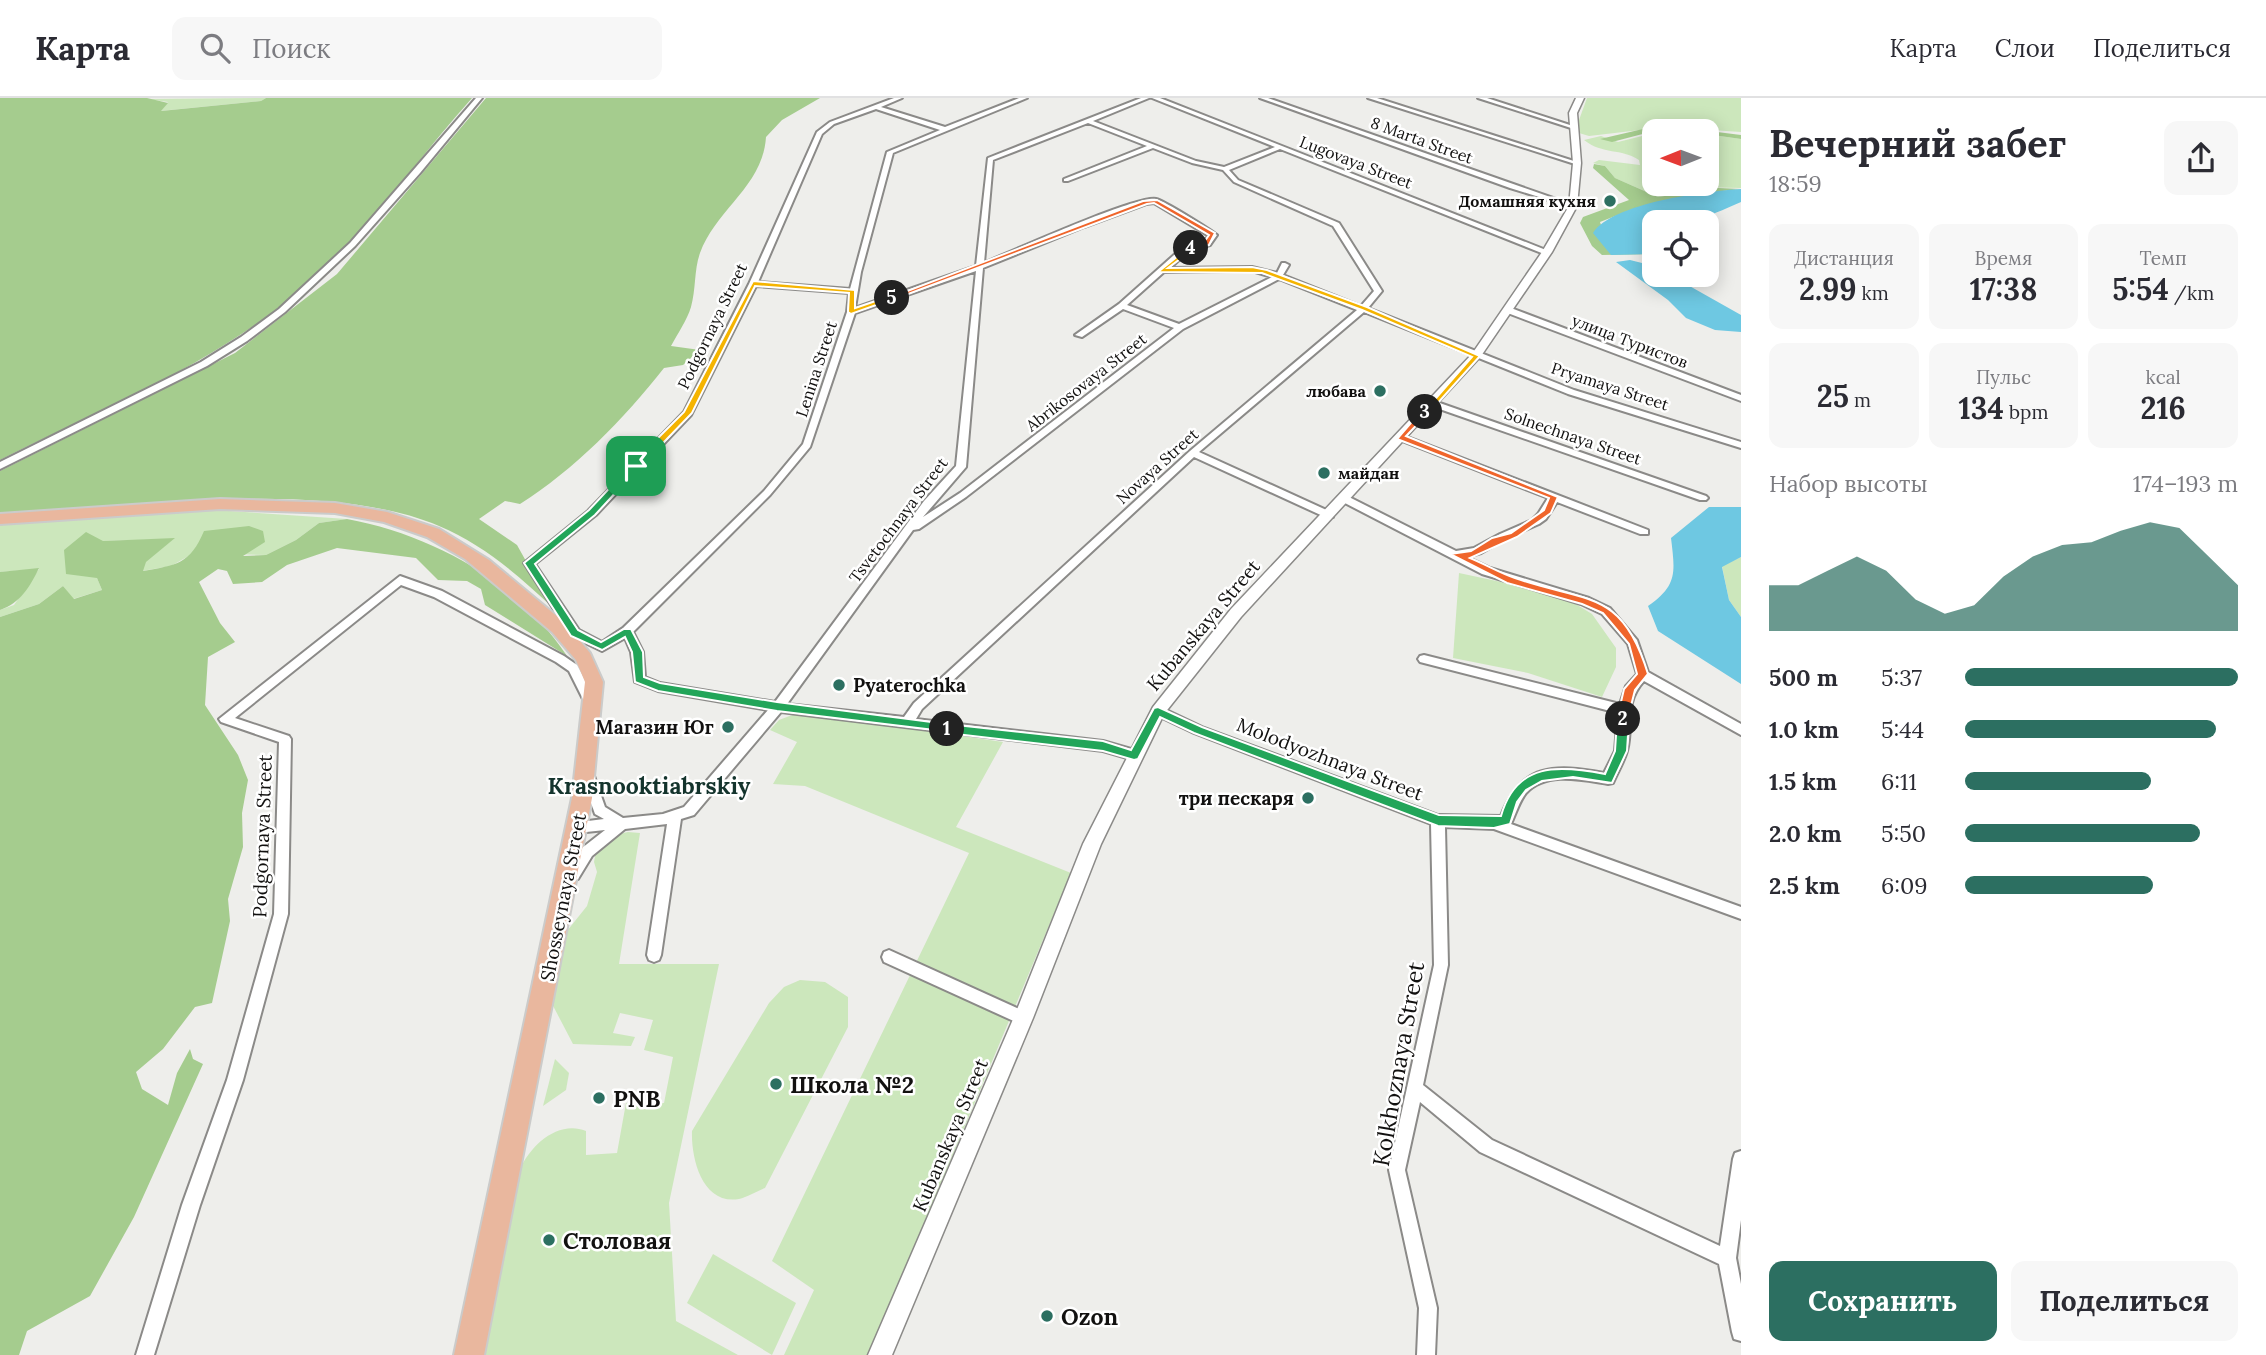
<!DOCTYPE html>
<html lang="ru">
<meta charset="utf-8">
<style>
body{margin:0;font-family:Lora,serif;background:#f7f7f7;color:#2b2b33;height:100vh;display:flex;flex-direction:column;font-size:26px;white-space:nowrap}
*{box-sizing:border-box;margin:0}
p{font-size:23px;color:#7c7c81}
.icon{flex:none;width:38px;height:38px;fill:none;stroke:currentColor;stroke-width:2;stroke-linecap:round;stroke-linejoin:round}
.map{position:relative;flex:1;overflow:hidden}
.drawer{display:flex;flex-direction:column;background:#fff;width:525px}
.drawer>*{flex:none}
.needle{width:46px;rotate:269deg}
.tools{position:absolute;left:1642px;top:21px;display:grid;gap:14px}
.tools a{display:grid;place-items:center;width:77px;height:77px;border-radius:14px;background:#fff;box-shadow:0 4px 18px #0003;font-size:35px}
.pin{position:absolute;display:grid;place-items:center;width:60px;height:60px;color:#fff;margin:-30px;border-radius:14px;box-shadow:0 4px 10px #0006}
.km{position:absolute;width:35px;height:35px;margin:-18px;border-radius:50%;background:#222;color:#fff;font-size:19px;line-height:35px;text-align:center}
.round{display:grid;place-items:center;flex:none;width:74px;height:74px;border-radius:14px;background:#f7f7f7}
.headline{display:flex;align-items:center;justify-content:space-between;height:119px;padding:0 28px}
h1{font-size:38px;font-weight:800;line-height:52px}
.figures{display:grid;grid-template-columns:repeat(3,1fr);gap:10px;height:119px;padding:7px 28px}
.figures div{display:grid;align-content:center;border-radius:14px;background:#f7f7f7;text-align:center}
.figures b{font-size:30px;font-weight:800}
.figures small{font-size:19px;font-weight:400}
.figures p{font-size:19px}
.chart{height:196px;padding:14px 28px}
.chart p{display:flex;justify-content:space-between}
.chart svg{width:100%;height:126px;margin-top:7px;fill:#2c6f61;opacity:.7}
.primary-button{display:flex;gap:14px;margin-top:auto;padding:14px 28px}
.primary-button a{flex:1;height:80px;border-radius:14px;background:#2c6f61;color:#fff;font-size:28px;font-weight:800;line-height:80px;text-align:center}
.primary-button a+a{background:#f7f7f7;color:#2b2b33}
ul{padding:0 28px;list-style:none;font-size:23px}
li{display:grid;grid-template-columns:112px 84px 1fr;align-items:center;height:52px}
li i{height:18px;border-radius:9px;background:#2c6f61}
header{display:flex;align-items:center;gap:42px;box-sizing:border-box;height:98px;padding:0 35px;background:#fff;border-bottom:2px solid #e1e1e2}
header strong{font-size:33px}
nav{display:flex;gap:38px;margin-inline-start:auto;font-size:24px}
.search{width:490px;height:63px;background:#f7f7f7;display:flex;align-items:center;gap:18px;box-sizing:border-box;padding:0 24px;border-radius:14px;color:#7c7c81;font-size:26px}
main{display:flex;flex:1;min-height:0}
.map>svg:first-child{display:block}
</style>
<header>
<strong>Карта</strong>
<div class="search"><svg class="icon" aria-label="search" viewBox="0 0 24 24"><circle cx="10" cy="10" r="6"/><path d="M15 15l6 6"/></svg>Поиск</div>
<nav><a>Карта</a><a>Слои</a><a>Поделиться</a></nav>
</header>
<main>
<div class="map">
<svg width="1741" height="1257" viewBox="0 0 1741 1257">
<rect width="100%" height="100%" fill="#eeeeeb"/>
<!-- green -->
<g fill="#cce7bc">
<polygon points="266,0 261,3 160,13 168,4 147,1"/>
<polygon points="1587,0 1741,0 1741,34 1666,29 1589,38 1579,35 1579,22"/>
<path d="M1654,35V86H1706V36L1741,41V90L1696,89L1684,95L1658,99L1615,80L1605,68L1593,65L1599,62L1640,67L1639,62C1621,50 1603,57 1584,42L1601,38L1618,44Z"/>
<polygon points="214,412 347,421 319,425 296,442 266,457 194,455 171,468 142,473 145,464 173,441 103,443 97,480 102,492 73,501 63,488 39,506 0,519 0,512 14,507 39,471 0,474 0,426"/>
<polygon points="1741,459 1741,519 1729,502 1722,468"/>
<polygon points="1459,475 1520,488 1574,505 1592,516 1616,550 1616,569 1602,599 1528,575 1453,560"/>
<polygon points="800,614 1003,644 956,729 1071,775 869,1257 784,1257 814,1192 772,1163 969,755 805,688 773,686 797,644 770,632 779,622"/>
<path d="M628,734L640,735L619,866H719L669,1105L676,1223L738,1257H484L520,1071C531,1047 558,1022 586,1033V1057L617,1055L626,1005H664L673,959L644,952L653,922L620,915L613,935L635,939L631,948L573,946L550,902L563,838L587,808L597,774L594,764L596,753L619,736Z"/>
<path d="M800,882L825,884L848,899V929L765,1090C757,1093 747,1099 739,1101C702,1107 691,1060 692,1033L769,905L784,889Z"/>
<polygon points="555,961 569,975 566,992 543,1008"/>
<polygon points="713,1156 796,1205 772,1257 687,1205"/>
</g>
<!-- forest -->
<g fill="#a5cc8e">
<path d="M0,0H147L168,5L161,13L261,3L266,0H472C418,60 372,129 311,183C222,263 106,309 0,362Z"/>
<path d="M486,0H820L782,22L766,39C763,88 716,111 700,155C694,172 696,191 691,209C687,222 678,235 671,248L700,252L683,267L664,270C624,321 574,372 520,406L505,403L479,421L517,447L551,508C517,476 482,446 439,428C324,379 124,409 0,418V373L235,255L337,176Z"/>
<polygon points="1643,31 1693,31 1741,37 1741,41 1706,36 1706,33 1654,33 1612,44 1600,41"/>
<path d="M1594,66L1605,68L1615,80L1658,99L1684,95L1696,89L1741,91C1692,96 1646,105 1600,124L1611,156H1654L1602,157L1592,148L1580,125L1583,119L1629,102L1593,70Z"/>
<path d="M347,421C433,437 518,484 567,558L485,507L481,491L467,483L438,482L416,460L337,450L287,467L262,484L233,486L227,473L218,471L199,484L220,525L235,544L208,559L205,607L238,657L248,682L242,715L243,749L228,801L230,823L212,905L195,909L163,951L136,974L142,991L168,1007L177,975L190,951L193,961L203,966L134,1119L90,1198L27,1233L19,1257H0V519L39,506L63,488L74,501L102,492L97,480L66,476L64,452L86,434L103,443L175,440L146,464L143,473C177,467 190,466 204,433L249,428L263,433L265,444L243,458L266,457L296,442L319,425Z"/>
<path d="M39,470C30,489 20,505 0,512V474Z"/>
</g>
<!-- water -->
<g fill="#6ec8e2">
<path d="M1741,91V104C1702,121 1697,124 1654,124V156L1611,157L1593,135C1612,105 1706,93 1741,91Z"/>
<polygon points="1630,162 1654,168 1654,177 1670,177 1741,217 1741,234 1715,232 1686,220 1668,202 1616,164"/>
<path d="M1709,409H1741V459L1722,469L1729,502L1741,519V586L1658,533L1648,508C1678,487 1675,474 1671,440Z"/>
</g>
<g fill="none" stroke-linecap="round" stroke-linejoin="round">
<defs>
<g id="street">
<polygon points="476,0 482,0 420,75 355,148 285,214 247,243 207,268 0,371 0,364 201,264 241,239 279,211 350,145"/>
<path d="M894,0H902L881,9L945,29L1019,0H1027L893,55L861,174L855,210L976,168L988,60L1141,0H1149L1093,23L1196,63L1224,69L1275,49L1152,0H1160L1551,154L1544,156L1280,51L1229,72L1238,82L1339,125L1382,193L1368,210L1574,292L1741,344V350L1568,296L1364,214L1199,354L1333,415V419H1325L1194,359L922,611L916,621L1103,643L1138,653L1140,657L1138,661L1134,662L1103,653L781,614L694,717L681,721L661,857L659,862L654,864L649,862L647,857L667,726L625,731L592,758L578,781L573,783L568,781L566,777L582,750L605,732L577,735L572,733L570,729L572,725L604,721L595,716L583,682L584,678H594L605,709L623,720L663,716L684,709L768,612L658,593L635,584L631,554L625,540L602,553L571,538L524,465L588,413L684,314L749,186L817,34L830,24ZM876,11L940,32L887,54L850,191L758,184L822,36L834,26ZM1088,25L1147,48L1064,81V83H1068L1153,50L1192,65L1223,72L1234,84L1333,128L1374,193L1361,208L1283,177L1289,167L1285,165H1282L1277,175L1252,169L1170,170L1189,153L1210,147L1217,137C1209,131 1165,103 1156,101C1137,97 1010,154 984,165L993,62ZM1154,105L1209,138L1204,143L1183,149L1119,206L1075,237L1082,239L1123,211L1174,230L960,395L923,419L966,369L983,170L1084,129L1146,106ZM976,173L956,368L924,403L775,604L660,585L645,579L643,554L633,534L770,397L810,349L855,215ZM1252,173L1272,179L1179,226L1127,207L1164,174ZM1279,181L1357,212L1190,353L914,605L904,619L787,606L913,432L919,431L966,399L1183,231ZM756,188L849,195L847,214L803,346L764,393L623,530L602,544L579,532L535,466L596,417L691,317Z"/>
<polygon points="1260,0 1268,0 1576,108 1571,109 1510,90"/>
<polygon points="1368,0 1377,0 1580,65 1575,66"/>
<polygon points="1478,0 1487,0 1576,29 1571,30"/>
<polygon points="1505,210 1511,210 1741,297 1741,303 1505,214"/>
<polygon points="1434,303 1706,398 1708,400 1706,402 1700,402 1431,308 1430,306"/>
<path d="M1400,336L1648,432V436H1640L1557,404L1546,421L1539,426L1507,440L1481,455L1467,459L1490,470L1589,500L1610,510L1637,542L1648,574L1741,626V637L1644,583C1623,606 1634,627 1627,653C1624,664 1617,675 1613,685L1608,686C1582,682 1547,673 1526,695C1519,704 1516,715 1511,726L1741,809V821L1494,731L1445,729L1448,867L1423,987L1492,1042L1720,1148L1733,1061L1735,1055L1741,1053V1122L1736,1160L1741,1186V1243L1734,1241L1732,1234L1719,1166L1480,1054L1420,1004L1405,1072L1437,1210L1435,1257H1417L1419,1210L1389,1072L1434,867L1431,726L1194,635L1154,616L1152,613L1154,610H1162L1202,629L1438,717L1501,718C1521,665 1555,666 1604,675L1615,653L1618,615L1420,564L1418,561L1420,558L1424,557L1620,606L1626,588L1637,576L1628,546L1602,516L1581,506L1482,476L1341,403V399H1349L1456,453L1474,450L1500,436L1532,422L1538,416L1548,400L1397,341L1395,339Z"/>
<polygon points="400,478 442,493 564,558 577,567 597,606 595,609 587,609 569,573 556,564 434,499 401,487 235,620 289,638 291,641 288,816 243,982 200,1107 154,1257 136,1257 182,1107 227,982 274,816 279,644 221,624 219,621"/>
<polygon points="889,852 1028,915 1031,920 1028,925 1023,927 1018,925 884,864 882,859 884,854"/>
</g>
<polygon id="secondary" points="1576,0 1584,0 1577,15 1581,65 1577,108 1552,154 1481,258 1241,519 1164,616 1101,746 1033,920 892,1257 868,1257 1014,919 1083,746 1153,609 1231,511 1472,256 1542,154 1569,108 1573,65 1569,15"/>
<polygon id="primary" points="220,401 335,405 387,414 439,431 489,462 565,525 590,555 603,584 592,700 484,1257 454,1257 572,700 585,584 576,562 552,534 465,461 427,439 384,424 335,415 220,411 0,426 0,416"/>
</defs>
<!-- street casing -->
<use href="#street" stroke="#8b8a88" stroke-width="4"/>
<!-- secondary casing -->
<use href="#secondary" stroke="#8b8a88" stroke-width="3"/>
<!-- primary casing -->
<use href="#primary" stroke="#cbcbca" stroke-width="4"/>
<!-- street -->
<use href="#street" fill="#fff" fill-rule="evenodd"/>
<!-- secondary -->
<use href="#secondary" fill="#fff" fill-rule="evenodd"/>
<!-- primary -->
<use href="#primary" fill="#e9b79e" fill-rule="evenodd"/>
</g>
<!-- split-1 -->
<polygon fill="#22a559" stroke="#fff" stroke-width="2" points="632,366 640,368 595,417 535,466 578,532 601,544 624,531 631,531 643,554 644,579 660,585 777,604 947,626 951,628 951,634 777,613 658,593 635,584 632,554 625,539 602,552 571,538 524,465 589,412"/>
<!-- split-2 -->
<path fill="#22a559" stroke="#fff" stroke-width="2" d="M1158,609L1202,629L1439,717L1501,718C1516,664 1559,667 1605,676L1615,653L1617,621L1623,616L1629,621L1627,653L1612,685L1573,679L1542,683L1526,692L1517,704L1510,726L1494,730L1438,728L1194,635L1160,619L1138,661L1134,662L1103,653L947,635L941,631L947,626L1103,643L1131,652L1154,610Z"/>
<!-- split-3 -->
<path fill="#f0652b" stroke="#fff" stroke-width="2" d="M1422,312L1429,314L1406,338L1558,399L1551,415L1517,439L1470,460C1485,466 1500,475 1515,480C1586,505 1622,490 1648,576L1635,592L1627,624L1617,621L1624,591L1637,576L1629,546L1603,515L1582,506L1507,485L1450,456L1471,453L1492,440L1511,435L1544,412L1549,400L1397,341Z"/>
<!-- split-4 -->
<polygon fill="#f5b400" stroke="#fff" stroke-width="2" points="1189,149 1195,150 1168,170 1252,169 1267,172 1367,209 1480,258 1428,316 1422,316 1472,259 1362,212 1262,175 1158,174"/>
<!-- split-5 -->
<polygon fill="#f0652b" stroke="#fff" stroke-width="2" points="1157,102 1215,135 1209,147 1189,151 1189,149 1204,144 1209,137 1154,105 1147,106 895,201 889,200 1143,103"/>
<!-- split-6 -->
<polygon fill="#f5b400" stroke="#fff" stroke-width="2" points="753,183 855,192 855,210 890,198 896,200 851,216 848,214 849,195 755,188 692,315 639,370 632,370 632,366 684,314"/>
<!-- markers -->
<g fill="#2c6f61" stroke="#fff" stroke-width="2.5">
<circle cx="1610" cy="103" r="7"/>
<circle cx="1380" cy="293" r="7"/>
<circle cx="1324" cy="375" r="7"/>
<circle cx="839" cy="587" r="7"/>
<circle cx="728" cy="629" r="7"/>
<circle cx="1308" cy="700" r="7"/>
<circle cx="776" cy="986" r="7"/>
<circle cx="599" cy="1000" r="7"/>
<circle cx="549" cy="1142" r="7"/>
<circle cx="1047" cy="1218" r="7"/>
</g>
<g text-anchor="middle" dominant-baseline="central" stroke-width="5" stroke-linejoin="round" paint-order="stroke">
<!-- far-street labels -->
<g font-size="16" fill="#121110" stroke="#fff">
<text transform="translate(1422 42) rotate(20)">8 Marta Street</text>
<text transform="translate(1356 64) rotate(21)">Lugovaya Street</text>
<text transform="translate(712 228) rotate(-64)">Podgornaya Street</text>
<text transform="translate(1630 243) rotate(21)">улица Туристов</text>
<text transform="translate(816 271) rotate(-72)">Lenina Street</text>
<text transform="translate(1086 284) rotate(-38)">Abrikosovaya Street</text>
<text transform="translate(1610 288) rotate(18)">Pryamaya Street</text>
<text transform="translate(1573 338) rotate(19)">Solnechnaya Street</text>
<text transform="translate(1157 368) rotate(-42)">Novaya Street</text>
<text transform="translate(898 422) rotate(-53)">Tsvetochnaya Street</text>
</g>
<!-- far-poi labels -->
<g font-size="16" font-weight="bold" fill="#121110" stroke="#fff" text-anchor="end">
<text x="1596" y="103">Домашняя кухня</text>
<text x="1366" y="293">любава</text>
<text x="1338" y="375" text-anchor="start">майдан</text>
</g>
<!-- street labels -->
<g font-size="19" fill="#121110" stroke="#fff">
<text transform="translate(1203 527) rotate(-50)">Kubanskaya Street</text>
<text transform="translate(1330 661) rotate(21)">Molodyozhnaya Street</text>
<text transform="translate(262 738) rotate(-88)">Podgornaya Street</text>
<text transform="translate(563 799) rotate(-79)">Shosseynaya Street</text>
<text transform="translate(950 1037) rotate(-67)">Kubanskaya Street</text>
</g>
<!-- poi labels -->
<g font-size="19" font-weight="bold" fill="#121110" stroke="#fff" text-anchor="end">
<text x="853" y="587" text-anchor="start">Pyaterochka</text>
<text x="714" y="629">Магазин Юг</text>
<text x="1294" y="700">три пескаря</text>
</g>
<!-- quarter labels -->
<g font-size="23" font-weight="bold" fill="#14342d" stroke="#fff">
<text x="649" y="687">Krasnooktiabrskiy</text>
</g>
<!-- near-street labels -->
<g font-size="23" fill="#121110" stroke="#fff">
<text transform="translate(1398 966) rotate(-80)">Kolkhoznaya Street</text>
</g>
<!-- near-poi labels -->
<g font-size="23" font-weight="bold" fill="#121110" stroke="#fff" text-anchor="start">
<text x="790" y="986">Школа №2</text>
<text x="613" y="1000">PNB</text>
<text x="563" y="1142">Столовая</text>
<text x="1061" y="1218">Ozon</text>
</g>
</g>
</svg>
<div class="tools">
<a><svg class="needle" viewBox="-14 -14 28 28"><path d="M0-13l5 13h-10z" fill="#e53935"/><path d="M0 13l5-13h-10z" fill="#7c7c81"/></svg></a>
<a><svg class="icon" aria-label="locate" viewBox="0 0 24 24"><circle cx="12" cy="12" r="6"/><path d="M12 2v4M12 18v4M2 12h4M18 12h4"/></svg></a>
</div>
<div class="pin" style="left:636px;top:368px;background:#1e9e55"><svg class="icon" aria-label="arrive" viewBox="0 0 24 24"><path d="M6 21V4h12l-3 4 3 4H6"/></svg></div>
<b class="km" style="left:947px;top:631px">1</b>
<b class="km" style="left:1623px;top:621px">2</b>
<b class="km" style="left:1425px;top:314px">3</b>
<b class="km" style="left:1191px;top:150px">4</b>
<b class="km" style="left:892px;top:200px">5</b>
</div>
<section class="drawer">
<div class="headline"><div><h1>Вечерний забег</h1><p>18:59</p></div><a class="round"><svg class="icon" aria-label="share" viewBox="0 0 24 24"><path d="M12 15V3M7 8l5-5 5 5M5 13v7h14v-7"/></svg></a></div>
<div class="figures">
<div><p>Дистанция</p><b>2.99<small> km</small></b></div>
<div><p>Время</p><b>17:38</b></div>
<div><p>Темп</p><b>5:54<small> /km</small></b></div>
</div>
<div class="figures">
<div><b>25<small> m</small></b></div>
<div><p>Пульс</p><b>134<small> bpm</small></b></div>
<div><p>kcal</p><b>216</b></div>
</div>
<div class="chart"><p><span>Набор высоты</span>174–193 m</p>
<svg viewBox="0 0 160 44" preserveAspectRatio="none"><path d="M0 44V28L10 28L20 23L30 18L40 23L50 33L60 38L70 35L80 25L90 18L100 14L110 13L120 9L130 6L140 8L150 18L160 28V44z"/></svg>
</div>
<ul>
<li><b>500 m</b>5:37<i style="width:100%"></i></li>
<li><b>1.0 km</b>5:44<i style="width:92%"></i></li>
<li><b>1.5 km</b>6:11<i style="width:68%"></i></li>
<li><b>2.0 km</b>5:50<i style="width:86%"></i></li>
<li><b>2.5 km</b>6:09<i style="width:69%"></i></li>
</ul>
<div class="primary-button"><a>Сохранить</a><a>Поделиться</a></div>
</section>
</main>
